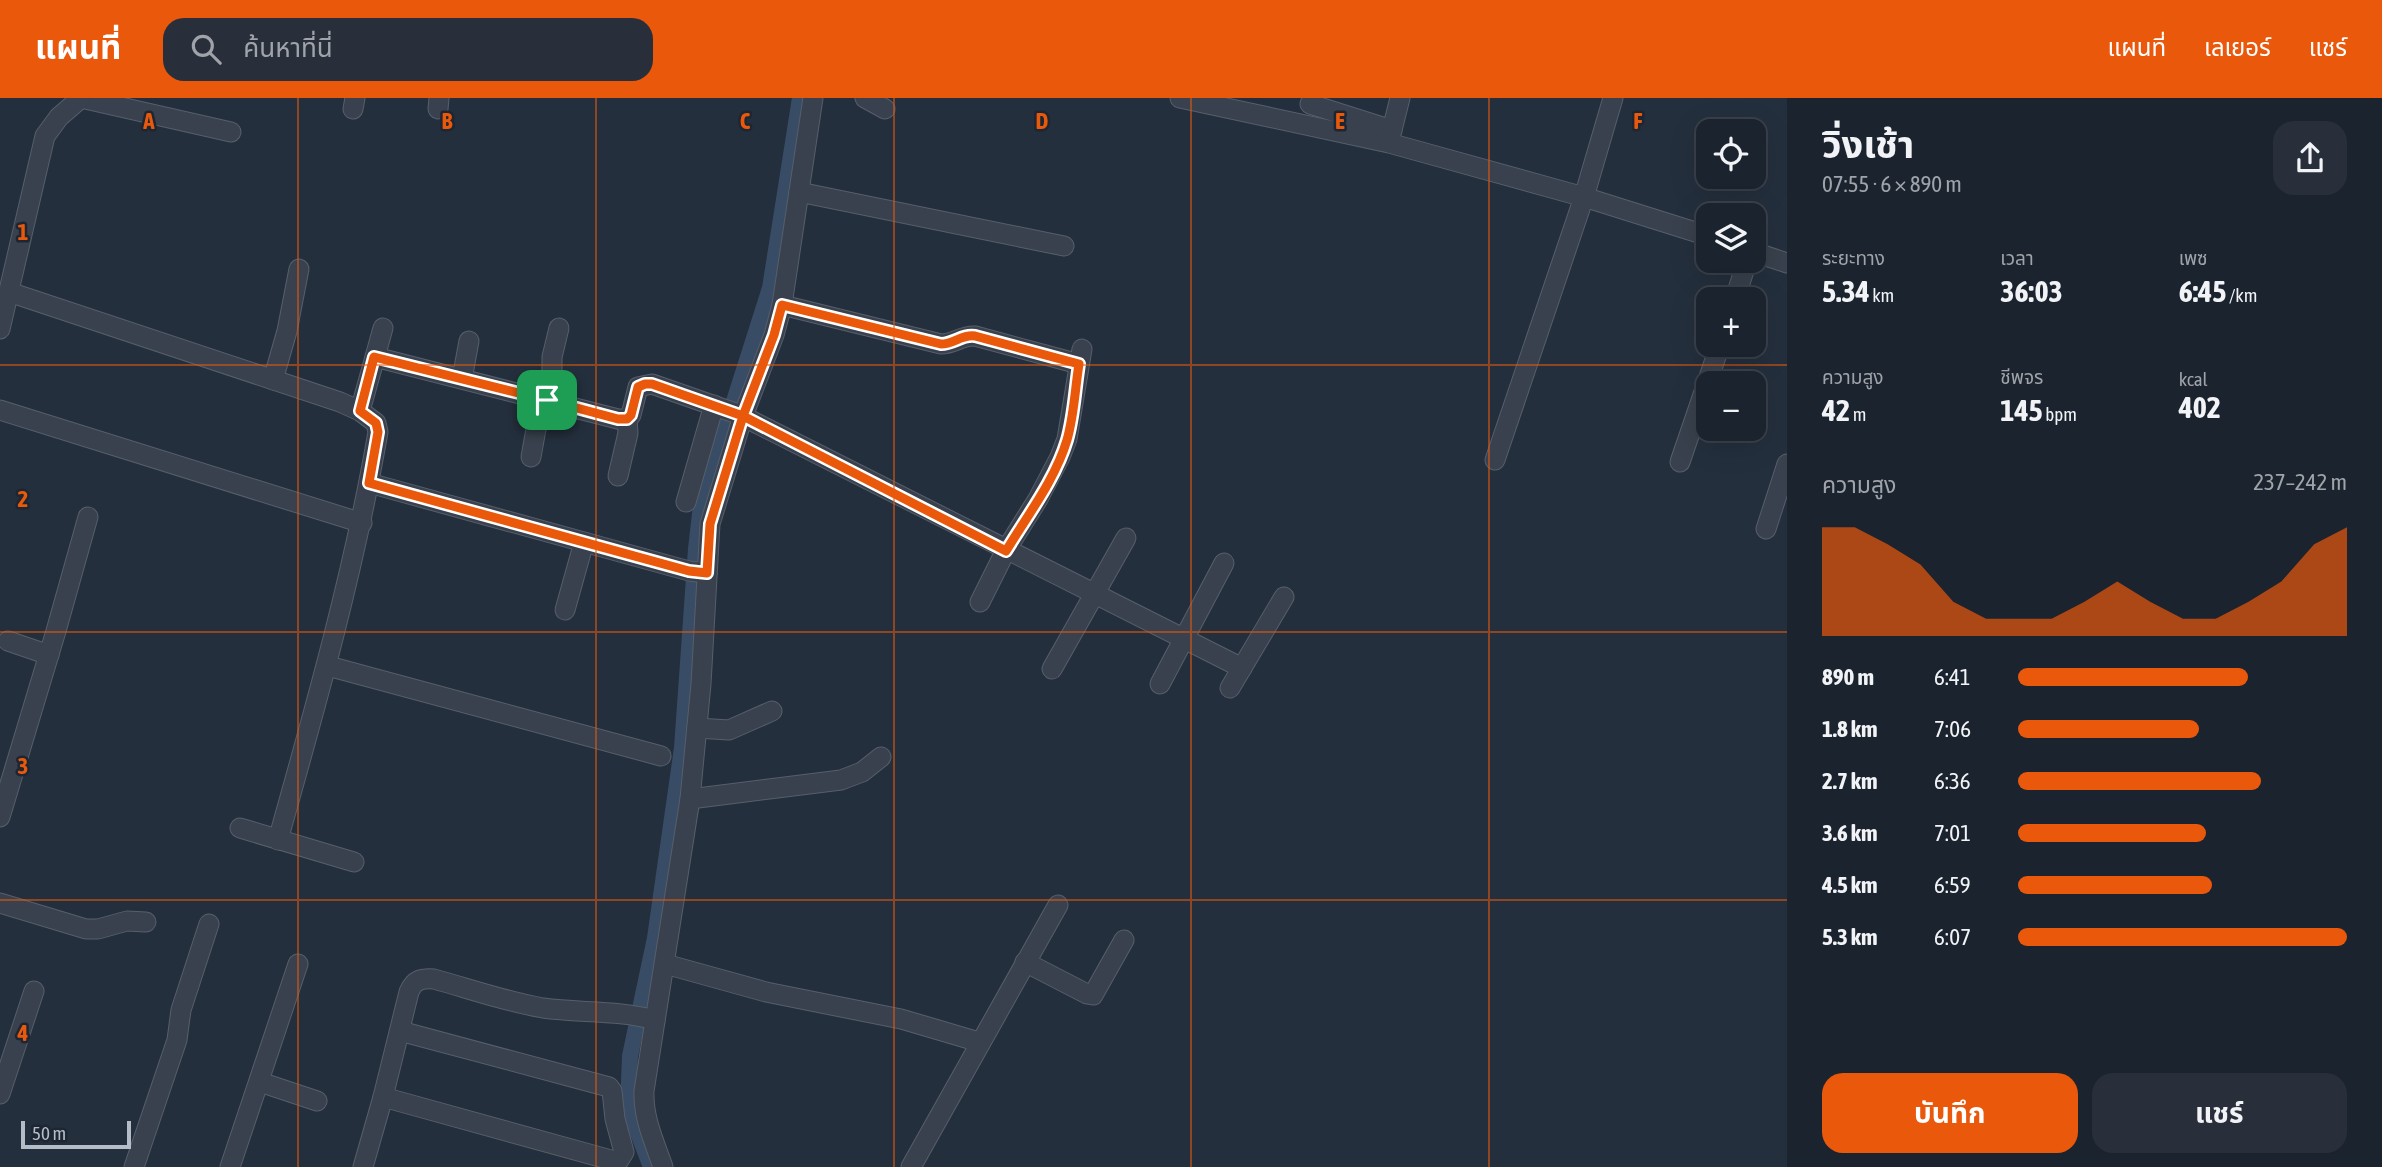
<!DOCTYPE html>
<html lang="th">
<meta charset="utf-8">
<style>
body{margin:0;font-family:"Asap Condensed","Noto Sans Thai",sans-serif;background:#282f3a;color:#f1f3f6;height:100vh;display:flex;flex-direction:column;font-size:26px;white-space:nowrap}
*{box-sizing:border-box;margin:0}
p{font-size:23px;color:#a0a4aa}
.icon{flex:none;width:38px;height:38px;fill:none;stroke:currentColor;stroke-width:2;stroke-linecap:round;stroke-linejoin:round}
.map{position:relative;flex:1;overflow:hidden}
.drawer{display:flex;flex-direction:column;background:#1b232e;width:595px}
.drawer>*{flex:none}
.controls{position:absolute;left:1696px;top:21px;display:grid;gap:14px}
.controls a{display:grid;place-items:center;width:70px;height:70px;border-radius:14px;background:#1b232e;box-shadow:0 7px 28px #0002,0 0 0 2px #39404a;font-size:35px}
.scale{position:absolute;left:21px;bottom:18px;width:110px;box-sizing:border-box;padding-left:7px;border:4px solid #b4bcc8;border-top:0;font-size:19px;line-height:24px;white-space:nowrap;color:#b4bcc8;-webkit-text-stroke:5px #1d2632;paint-order:stroke}
.pin{position:absolute;display:grid;place-items:center;width:60px;height:60px;color:#fff;margin:-30px;border-radius:14px;box-shadow:0 4px 10px #0006}
.round{display:grid;place-items:center;flex:none;width:74px;height:74px;border-radius:21px;background:#282f3a}
.summary{display:flex;align-items:center;justify-content:space-between;height:119px;padding:0 35px}
h1{font-size:38px;font-weight:700;line-height:52px}
.stats{display:grid;grid-template-columns:repeat(3,1fr);gap:10px;height:119px;padding:7px 35px}
.stats div{display:grid;align-content:center}
.stats b{font-size:30px;font-weight:700}
.stats small{font-size:19px;font-weight:400}
.stats p{font-size:19px}
.chart{height:196px;padding:14px 35px}
.chart p{display:flex;justify-content:space-between}
.chart svg{width:100%;height:126px;margin-top:7px;fill:#ea580c;opacity:.7}
.button{display:flex;gap:14px;margin-top:auto;padding:14px 35px}
.button a{flex:1;height:80px;border-radius:21px;background:#ea580c;color:#fff;font-size:28px;font-weight:700;line-height:80px;text-align:center}
.button a+a{background:#282f3a;color:#f1f3f6}
ul{padding:0 35px;list-style:none;font-size:23px}
li{display:grid;grid-template-columns:112px 84px 1fr;align-items:center;height:52px}
li i{height:18px;border-radius:9px;background:#ea580c}
header{display:flex;align-items:center;gap:42px;box-sizing:border-box;height:98px;padding:0 35px;background:#ea580c;color:#fff}
header strong{font-size:33px}
nav{display:flex;gap:38px;margin-inline-start:auto;font-size:24px}
.search{width:490px;height:63px;background:#282f3a;display:flex;align-items:center;gap:18px;box-sizing:border-box;padding:0 24px;border-radius:21px;color:#a0a4aa;font-size:26px}
main{display:flex;flex:1;min-height:0}
.map>svg:first-child{display:block}
</style>
<header>
<strong>แผนที่</strong>
<div class="search"><svg class="icon" aria-label="search" viewBox="0 0 24 24"><circle cx="10" cy="10" r="6"/><path d="M15 15l6 6"/></svg>ค้นหาที่นี่</div>
<nav><a>แผนที่</a><a>เลเยอร์</a><a>แชร์</a></nav>
</header>
<main>
<div class="map">
<svg width="1787" height="1069" viewBox="0 0 1787 1069">
<rect width="100%" height="100%" fill="#242f3d"/>
<g fill="none" stroke-linecap="round" stroke-linejoin="round">
<!-- canal -->
<polyline stroke="#394c66" stroke-width="16" points="651,1069 628,1009 630,958 655,840 682,650 696,451 701,407 770,190 800,0"/>
<defs>
<g id="minor">
<polyline points="81,0 231,34"/>
<polyline points="865,0 885,11"/>
<polyline points="1180,0 1389,45 1584,99 1708,138"/>
<polyline points="1310,6 1392,32"/>
<polyline points="353,11 355,0"/>
<polyline points="438,11 439,0"/>
<polyline points="1389,44 1400,0"/>
<polyline points="799,94 1064,148"/>
<polyline points="1754,154 1787,165"/>
<path d="M9,194L340,304L360,313L376,325L378,334C354,473 316,607 278,742"/>
<polyline points="1735,201 1747,163"/>
<path d="M782,207L941,246C954,246 962,237 975,238L1079,266"/>
<polyline points="0,231 45,38 59,19 81,0"/>
<polyline points="375,259 383,230"/>
<polyline points="462,281 469,243"/>
<polyline points="273,282 287,233 299,171"/>
<polyline points="0,312 362,425"/>
<polyline points="360,313 375,259 618,321 627,321 631,317 638,289 652,286 738,316 1242,570"/>
<polyline points="531,359 536,331 547,302 552,281 552,259 559,230"/>
<polyline points="1495,362 1584,99 1613,0"/>
<polyline points="1680,364 1720,247"/>
<polyline points="618,378 628,335 627,321"/>
<polyline points="369,385 689,473 707,475"/>
<polyline points="686,404 714,307"/>
<polyline points="1766,431 1787,366"/>
<polyline points="980,504 1006,452 1038,401 1060,359 1067,341 1082,251"/>
<polyline points="565,512 584,444"/>
<polyline points="8,543 49,557"/>
<polyline points="328,568 661,658"/>
<polyline points="1052,571 1126,440"/>
<polyline points="1160,586 1224,465"/>
<polyline points="1230,590 1284,499"/>
<polyline points="697,630 729,632 772,613"/>
<polyline points="690,701 841,682 862,674 881,659"/>
<polyline points="0,719 56,533 88,419"/>
<polyline points="240,730 354,764"/>
<polyline points="0,805 86,831 98,831 127,823 146,824"/>
<polyline points="1025,864 1087,896 1093,897 1124,842"/>
<polyline points="665,866 766,894 901,921 979,944"/>
<polyline points="260,984 317,1003"/>
<polyline points="0,996 34,893"/>
<polyline points="383,999 611,1062 619,1062 624,1054 615,1021 612,993 609,989 400,933"/>
<polyline points="134,1069 177,942 181,912 209,826"/>
<polyline points="230,1069 298,866"/>
<path d="M363,1069L383,999L409,894C414,882 421,880 434,881C470,891 507,904 543,910C580,915 619,912 655,922"/>
<path d="M663,1069C654,1043 643,1020 644,993L690,701L701,586L710,426L743,318L774,237L782,207L813,0"/>
<polyline points="911,1069 1058,807"/>
</g>
</defs>
<!-- minor casing -->
<use href="#minor" stroke="#565f6b" stroke-width="21"/>
<!-- minor -->
<use href="#minor" stroke="#38414d" stroke-width="19"/>
</g>
<g fill="none" stroke-linecap="round" stroke-linejoin="round">
<defs>
<path id="route" d="M547,302L374,259L360,313L376,325L378,334L369,385L689,473L707,475L710,426L743,318L1006,453C1027,418 1055,382 1067,342C1074,318 1075,291 1079,266L975,238C962,236 954,246 941,246L782,207L774,237L743,318L652,286H645L638,289L631,317L627,321H618L547,302"/>
</defs>
<!-- route casing -->
<use href="#route" stroke="#fff" stroke-width="14"/>
<!-- route -->
<use href="#route" stroke="#ea580c" stroke-width="9"/>
</g>
<!-- grid -->
<path fill="none" stroke="#e8590c" stroke-width="2" stroke-opacity="0.55" d="M298,0V1069M596,0V1069M894,0V1069M1191,0V1069M1489,0V1069M0,267H1787M0,534H1787M0,802H1787"/>
<g font-size="23" text-anchor="middle" font-weight="bold" fill="#e8590c" stroke="#1d2632" stroke-width="5" stroke-linejoin="round" paint-order="stroke">
<text x="149" y="31">A</text>
<text x="447" y="31">B</text>
<text x="745" y="31">C</text>
<text x="1042" y="31">D</text>
<text x="1340" y="31">E</text>
<text x="1638" y="31">F</text>
<text x="23" y="142">1</text>
<text x="23" y="409">2</text>
<text x="23" y="676">3</text>
<text x="23" y="943">4</text>
</g>
</svg>
<div class="controls">
<a><svg class="icon" aria-label="locate" viewBox="0 0 24 24"><circle cx="12" cy="12" r="6"/><path d="M12 2v4M12 18v4M2 12h4M18 12h4"/></svg></a>
<a><svg class="icon" aria-label="layers" viewBox="0 0 24 24"><path d="M12 4l9 5-9 5-9-5zM3 14l9 5 9-5"/></svg></a>
<a>+</a>
<a>−</a>
</div>
<div class="scale">50 m</div>
<div class="pin" style="left:547px;top:302px;background:#1e9e55"><svg class="icon" aria-label="arrive" viewBox="0 0 24 24"><path d="M6 21V4h12l-3 4 3 4H6"/></svg></div>
</div>
<section class="drawer">
<div class="summary"><div><h1>วิ่งเช้า</h1><p>07:55 · 6 × 890 m</p></div><a class="round"><svg class="icon" aria-label="share" viewBox="0 0 24 24"><path d="M12 15V3M7 8l5-5 5 5M5 13v7h14v-7"/></svg></a></div>
<div class="stats">
<div><p>ระยะทาง</p><b>5.34<small> km</small></b></div>
<div><p>เวลา</p><b>36:03</b></div>
<div><p>เพซ</p><b>6:45<small> /km</small></b></div>
</div>
<div class="stats">
<div><p>ความสูง</p><b>42<small> m</small></b></div>
<div><p>ชีพจร</p><b>145<small> bpm</small></b></div>
<div><p>kcal</p><b>402</b></div>
</div>
<div class="chart"><p><span>ความสูง</span>237–242 m</p>
<svg viewBox="0 0 160 44" preserveAspectRatio="none"><path d="M0 44V6L10 6L20 12L30 19L40 32L50 38L60 38L70 38L80 32L90 25L100 32L110 38L120 38L130 32L140 25L150 12L160 6V44z"/></svg>
</div>
<ul>
<li><b>890 m</b>6:41<i style="width:70%"></i></li>
<li><b>1.8 km</b>7:06<i style="width:55%"></i></li>
<li><b>2.7 km</b>6:36<i style="width:74%"></i></li>
<li><b>3.6 km</b>7:01<i style="width:57%"></i></li>
<li><b>4.5 km</b>6:59<i style="width:59%"></i></li>
<li><b>5.3 km</b>6:07<i style="width:100%"></i></li>
</ul>
<div class="button"><a>บันทึก</a><a>แชร์</a></div>
</section>
</main>
